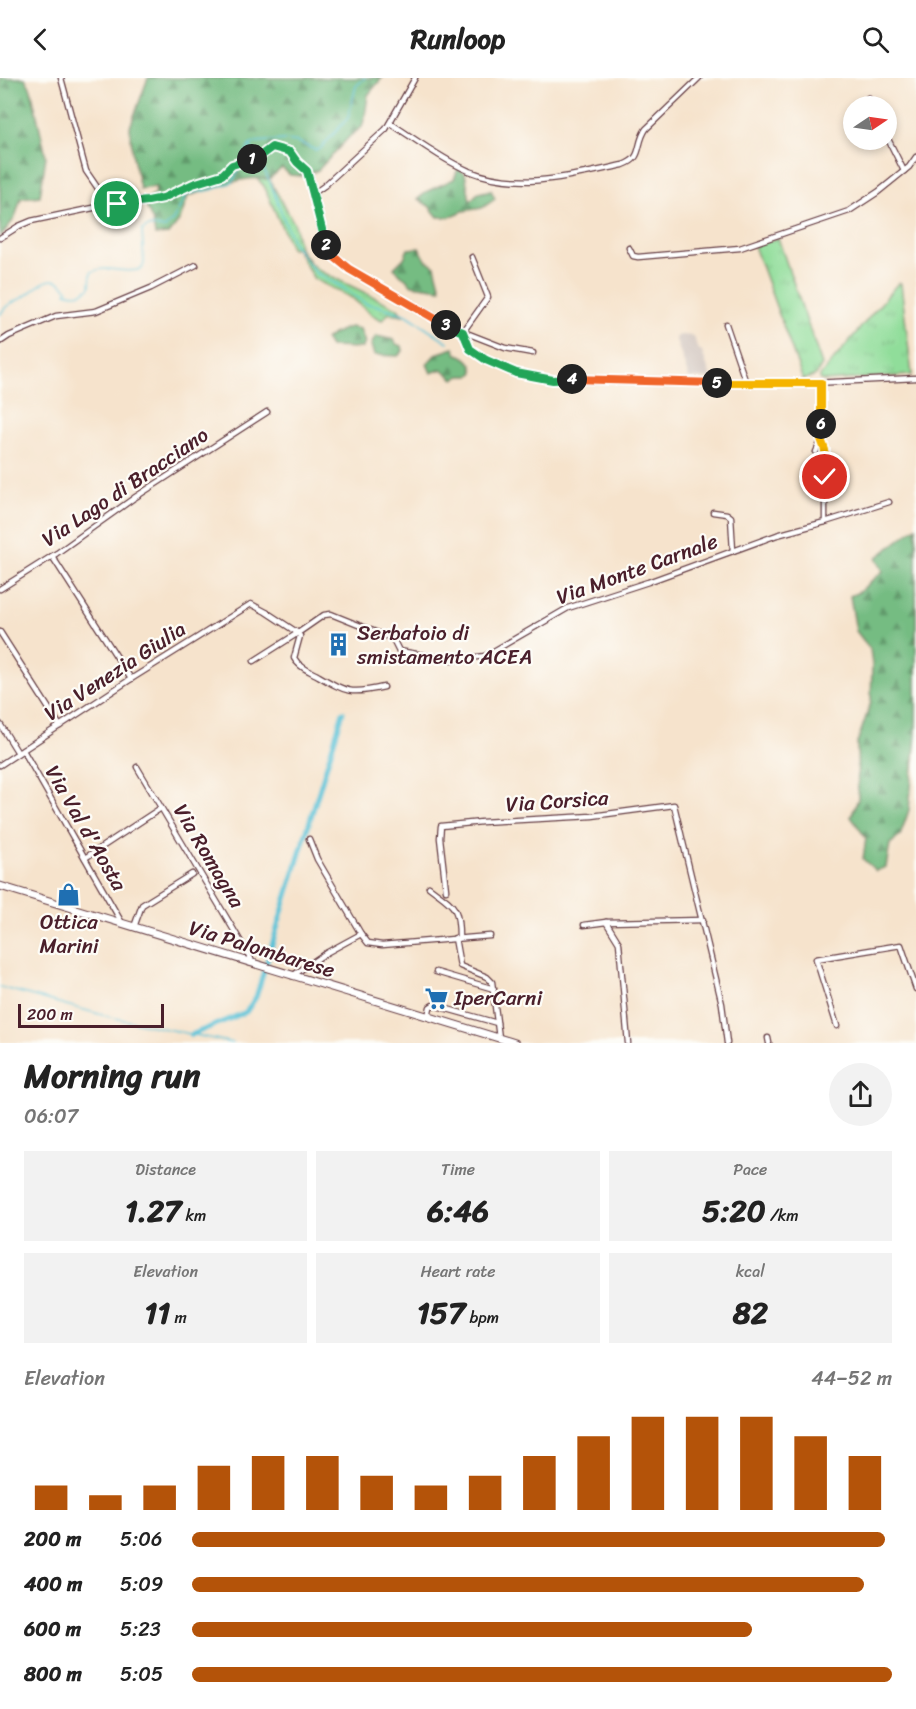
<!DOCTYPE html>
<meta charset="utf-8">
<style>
body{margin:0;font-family:Sriracha,sans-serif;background:#f2f2f2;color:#222;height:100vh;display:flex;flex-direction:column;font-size:22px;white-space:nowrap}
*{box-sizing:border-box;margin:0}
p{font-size:20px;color:#767676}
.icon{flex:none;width:33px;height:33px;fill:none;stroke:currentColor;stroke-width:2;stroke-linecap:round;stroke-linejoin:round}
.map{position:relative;height:965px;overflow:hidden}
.side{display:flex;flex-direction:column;background:#fff;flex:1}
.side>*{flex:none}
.needle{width:39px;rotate:77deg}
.fabs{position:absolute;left:843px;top:18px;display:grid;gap:12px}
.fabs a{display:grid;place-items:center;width:54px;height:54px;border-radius:50%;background:#fff;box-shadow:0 3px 9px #0003;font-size:30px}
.scale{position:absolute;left:18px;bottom:15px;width:146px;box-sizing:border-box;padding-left:6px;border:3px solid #4a1f2b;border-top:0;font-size:16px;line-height:21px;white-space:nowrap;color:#4a1f2b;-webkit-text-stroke:4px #fdfcf7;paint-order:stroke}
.pin{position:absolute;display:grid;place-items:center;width:51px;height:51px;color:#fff;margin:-26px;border:3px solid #fff;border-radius:50%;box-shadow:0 2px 6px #0007}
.km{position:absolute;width:30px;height:30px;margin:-15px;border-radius:50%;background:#222;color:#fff;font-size:16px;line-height:30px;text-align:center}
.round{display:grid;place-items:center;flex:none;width:63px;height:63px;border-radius:32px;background:#f2f2f2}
.overview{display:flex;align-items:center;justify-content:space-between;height:102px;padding:0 24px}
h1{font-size:33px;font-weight:700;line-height:45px}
.metrics{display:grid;grid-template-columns:repeat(3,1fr);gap:9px;height:102px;padding:6px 24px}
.metrics div{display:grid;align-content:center;border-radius:0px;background:#f2f2f2;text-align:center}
.metrics b{font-size:30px;font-weight:700}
.metrics small{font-size:16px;font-weight:400}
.metrics p{font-size:16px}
.chart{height:168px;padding:12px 24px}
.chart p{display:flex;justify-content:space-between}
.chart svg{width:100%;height:108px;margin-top:6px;stroke:#b45309;stroke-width:6}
ul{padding:0 24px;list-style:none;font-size:20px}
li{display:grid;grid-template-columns:96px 72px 1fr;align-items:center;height:45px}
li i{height:15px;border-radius:8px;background:#b45309}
header{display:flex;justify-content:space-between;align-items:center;height:78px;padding:0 24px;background:#fff;font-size:27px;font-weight:700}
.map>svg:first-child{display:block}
</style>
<header><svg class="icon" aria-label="back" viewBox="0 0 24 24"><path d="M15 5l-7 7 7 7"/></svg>Runloop<svg class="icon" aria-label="search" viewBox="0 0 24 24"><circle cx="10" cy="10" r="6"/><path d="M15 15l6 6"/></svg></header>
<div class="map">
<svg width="916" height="965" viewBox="0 0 916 965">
<defs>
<pattern id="grass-tufts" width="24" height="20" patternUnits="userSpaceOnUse" patternTransform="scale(1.5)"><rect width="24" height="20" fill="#90dd9a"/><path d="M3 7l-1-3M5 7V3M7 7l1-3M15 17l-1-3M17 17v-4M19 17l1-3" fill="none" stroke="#7ebd85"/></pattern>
<pattern id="forest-firs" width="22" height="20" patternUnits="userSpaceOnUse" patternTransform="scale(1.5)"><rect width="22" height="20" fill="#74bc82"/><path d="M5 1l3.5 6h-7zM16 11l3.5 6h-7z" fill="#61986b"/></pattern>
</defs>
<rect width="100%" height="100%" fill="#fdfcf7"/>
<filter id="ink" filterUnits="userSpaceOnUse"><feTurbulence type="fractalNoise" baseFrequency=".0167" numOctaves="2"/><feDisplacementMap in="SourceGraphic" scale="12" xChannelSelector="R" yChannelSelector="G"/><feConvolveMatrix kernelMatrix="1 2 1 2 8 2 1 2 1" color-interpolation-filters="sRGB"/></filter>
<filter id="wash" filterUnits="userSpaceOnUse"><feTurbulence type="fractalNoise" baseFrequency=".008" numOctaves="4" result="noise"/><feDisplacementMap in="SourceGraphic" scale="24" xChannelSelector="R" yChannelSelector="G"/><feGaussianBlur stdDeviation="1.35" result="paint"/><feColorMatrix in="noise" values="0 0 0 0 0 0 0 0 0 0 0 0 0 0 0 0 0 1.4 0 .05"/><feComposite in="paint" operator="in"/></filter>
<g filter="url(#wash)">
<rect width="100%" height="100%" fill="#f6e3cc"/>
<!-- industrial -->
<polygon fill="#cec1ba" points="680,257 694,258 697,270 702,274 712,301 689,300 675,259"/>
<!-- grass -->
<g fill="url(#grass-tufts)" stroke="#6d7e62" stroke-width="1.5">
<polygon points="256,99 269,101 295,147 299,170 311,186 320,193 397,230 403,237 389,235 382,242 372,237 352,220 314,201 296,170 291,170 264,108"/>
<polygon points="778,160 822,287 816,297 803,302 754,168"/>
<polygon points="898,205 901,206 912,297 824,303 820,302 820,298"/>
</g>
<!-- forest -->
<g fill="url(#forest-firs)" stroke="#5f6e56" stroke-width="1.5">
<polygon points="0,0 25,0 31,11 46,78 40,118 21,120 15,140 0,159"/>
<path d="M148,0H382L368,17L365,38L362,49L350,58L318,92L303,98L290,97L282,90L269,101C238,97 217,111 188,118L180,142L169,156L155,157L153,144L144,124L155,116L156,109L140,111L133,79L130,49Z"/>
<polygon points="458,91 465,95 470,123 478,115 491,112 495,121 482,130 463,133 450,139 438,139 429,128 418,121 428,113 454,101"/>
<polygon points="419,170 426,182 435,188 441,211 412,207 394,190 404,180 408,171"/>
<polygon points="350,249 360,251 365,265 362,270 330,269 325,261 337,254"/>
<polygon points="376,258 394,262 396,266 402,268 403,273 398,278 374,277 371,267"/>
<path d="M454,270L457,276C466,278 473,285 474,294L470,298H461L454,301L442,291L431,295L427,286L436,276Z"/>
<polygon points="916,449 916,656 909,732 900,758 890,766 886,789 876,793 863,781 866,760 851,739 858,721 857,665 871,624 872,587 870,571 856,553 850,518 859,514 883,493 876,480"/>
</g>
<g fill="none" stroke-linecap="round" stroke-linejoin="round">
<!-- stream -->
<g stroke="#59c1d6" stroke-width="1.5">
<polyline points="250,68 255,76"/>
<polyline points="258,80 270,104 293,165 316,195 342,209 366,226 375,227 407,237 448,264"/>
<polyline points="243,81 249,68 256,64 285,62 298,64 315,72 320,71 348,40 356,8 365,0"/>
<path d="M0,237C7,225 11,226 22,220C36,212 51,189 68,212L66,214C76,218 83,216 90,209L91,194C108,186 124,197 142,191L144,185L142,153C148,146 156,149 165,150L173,142L187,116L211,112L233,104L241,85"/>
<polyline points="0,909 110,939 233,965"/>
</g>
<!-- canal -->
<polyline stroke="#59c1d6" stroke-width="5" points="191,957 246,934 256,919 343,634"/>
</g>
</g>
<g filter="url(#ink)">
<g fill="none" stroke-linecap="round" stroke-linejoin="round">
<defs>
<g id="minor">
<polyline points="61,0 86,93 99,112 116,125"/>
<polyline points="868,20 874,28"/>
<path d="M390,45C415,61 441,81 469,93C519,113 572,98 623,87C644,80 635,67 646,51L699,0"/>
<polyline points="886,57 904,93"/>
<polyline points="314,115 324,108 386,51 415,0"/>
<polyline points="0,160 19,148 31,143 98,129 163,120 193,106 222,97 232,87 260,78 271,69 290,74 297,84 307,93 310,100 323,159 327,169 333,178 349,191 449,248 463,254 470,271 486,282 516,295 553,302 793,306 916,300"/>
<polyline points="629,170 633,178 638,179 740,170 849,133 878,114 909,89 916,79"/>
<polyline points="726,246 746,305"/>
<polyline points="463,254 488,219 472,179"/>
<polyline points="464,254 505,270 533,275"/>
<polyline points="0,264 9,258 56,238 96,233 151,210 196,187"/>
<polyline points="816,374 821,363"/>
<polyline points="713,434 727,436 731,439 733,473"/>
<polyline points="825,444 889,424"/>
<polyline points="52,478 131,601"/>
<polyline points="0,511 57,475 134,420 267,334"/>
<polyline points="0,554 60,648"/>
<path d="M300,558L294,580C299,589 309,593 317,597C346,614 350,617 384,609"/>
<polyline points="254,583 298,555"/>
<polyline points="0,646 18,675"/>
<polyline points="23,672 122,845"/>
<polyline points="0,687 131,601 251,526 266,534 298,555 324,537 331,536 393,561 399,573 453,582 485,578 568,530 648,504 777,457 825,444 825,372 821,361 821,305"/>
<polyline points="137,689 251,881 250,885"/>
<polyline points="309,761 317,781 361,856"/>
<polyline points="85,780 161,730"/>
<path d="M429,809C454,828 459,827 459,860"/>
<polyline points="446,812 440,760 441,748 482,744 592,738 674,727 722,926 727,965"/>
<polyline points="606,844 619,865 628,965"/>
<polyline points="584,847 606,844 703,842"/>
<polyline points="134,849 142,827 192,796"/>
<polyline points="455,860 460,888 487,899 492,904 499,960"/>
<polyline points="436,894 494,911"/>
<polyline points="292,898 326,875 361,856 368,865 382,867 490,858"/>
<polyline points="428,939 430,929 433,927 497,945"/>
<polyline points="837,948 816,881 901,867 916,911"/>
<polyline points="768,960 769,965"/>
</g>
<polyline id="secondary" points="0,808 515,965"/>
</defs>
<!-- minor casing -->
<use href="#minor" stroke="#643c43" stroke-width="7"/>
<!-- secondary casing -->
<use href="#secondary" stroke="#643c43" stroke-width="9"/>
<!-- minor -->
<use href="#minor" stroke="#fff" stroke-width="4.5"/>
<!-- secondary -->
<use href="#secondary" stroke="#fff" stroke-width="7"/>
</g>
</g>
<g fill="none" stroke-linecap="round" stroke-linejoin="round" filter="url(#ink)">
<defs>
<polyline id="split-1" points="117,126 148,123 163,120 193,106 222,97 232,87 252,81"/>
<polyline id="split-2" points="252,81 260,78 272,69 290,74 297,84 307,93 326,167"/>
<polyline id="split-3" points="326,167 333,178 349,191 446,247"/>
<polyline id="split-4" points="446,247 463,254 470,271 486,282 516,295 553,302 572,301"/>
<polyline id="split-5" points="572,301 717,305"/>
<polyline id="split-6" points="717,305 821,305 821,346"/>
<polyline id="split-7" points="821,346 821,361 825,372 825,399"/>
</defs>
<!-- split-1 casing -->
<use href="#split-1" stroke="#fff" stroke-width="12"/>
<!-- split-2 casing -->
<use href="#split-2" stroke="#fff" stroke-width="12"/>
<!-- split-3 casing -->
<use href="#split-3" stroke="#fff" stroke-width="12"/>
<!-- split-4 casing -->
<use href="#split-4" stroke="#fff" stroke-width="12"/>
<!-- split-5 casing -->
<use href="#split-5" stroke="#fff" stroke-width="12"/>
<!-- split-6 casing -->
<use href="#split-6" stroke="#fff" stroke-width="12"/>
<!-- split-7 casing -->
<use href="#split-7" stroke="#fff" stroke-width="12"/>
<!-- split-1 -->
<use href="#split-1" stroke="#22a559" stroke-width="8"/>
<!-- split-2 -->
<use href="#split-2" stroke="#22a559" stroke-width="8"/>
<!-- split-3 -->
<use href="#split-3" stroke="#f0652b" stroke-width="8"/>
<!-- split-4 -->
<use href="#split-4" stroke="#22a559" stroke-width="8"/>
<!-- split-5 -->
<use href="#split-5" stroke="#f0652b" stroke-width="8"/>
<!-- split-6 -->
<use href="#split-6" stroke="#f5b400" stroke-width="8"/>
<!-- split-7 -->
<use href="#split-7" stroke="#f5b400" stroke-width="8"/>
</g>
<!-- icons -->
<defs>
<symbol id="building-bare" viewBox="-9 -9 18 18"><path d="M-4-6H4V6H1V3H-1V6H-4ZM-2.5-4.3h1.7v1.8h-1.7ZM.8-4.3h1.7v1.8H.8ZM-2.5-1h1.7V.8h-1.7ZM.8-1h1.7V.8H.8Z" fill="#1f6fb2" stroke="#fdfcf7" stroke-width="2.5" paint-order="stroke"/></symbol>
<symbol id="shop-bare" viewBox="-9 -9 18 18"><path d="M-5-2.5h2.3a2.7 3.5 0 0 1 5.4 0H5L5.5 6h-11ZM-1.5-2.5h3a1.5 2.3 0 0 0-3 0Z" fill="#1f6fb2" stroke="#fdfcf7" stroke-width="2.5" paint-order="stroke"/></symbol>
<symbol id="supermarket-bare" viewBox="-9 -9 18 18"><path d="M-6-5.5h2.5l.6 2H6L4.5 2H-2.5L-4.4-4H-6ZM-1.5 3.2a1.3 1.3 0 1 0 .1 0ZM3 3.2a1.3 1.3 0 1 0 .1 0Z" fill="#1f6fb2" stroke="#fdfcf7" stroke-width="2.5" paint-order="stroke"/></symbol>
</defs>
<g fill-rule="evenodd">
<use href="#building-bare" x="322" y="550" width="33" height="33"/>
<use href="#shop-bare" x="52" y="800" width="33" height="33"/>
<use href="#supermarket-bare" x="420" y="904" width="33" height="33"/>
</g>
<g text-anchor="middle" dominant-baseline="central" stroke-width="4.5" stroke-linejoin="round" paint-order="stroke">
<!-- street labels -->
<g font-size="21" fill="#4a1f2b" stroke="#fdfcf7">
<text transform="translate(125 409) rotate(-34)">Via Lago di Bracciano</text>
<text transform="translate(637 491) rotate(-20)">Via Monte Carnale</text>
<text transform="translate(115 593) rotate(-33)">Via Venezia Giulia</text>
<text transform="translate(557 723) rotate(-4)">Via Corsica</text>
<text transform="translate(86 750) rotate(60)">Via Val d'Aosta</text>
<text transform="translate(209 778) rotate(59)">Via Romagna</text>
<text transform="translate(262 871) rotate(17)">Via Palombarese</text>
</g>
<!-- poi labels -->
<g font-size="21" fill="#4a1f2b" stroke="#fdfcf7" text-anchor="start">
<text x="357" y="555">Serbatoio di<tspan x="357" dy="24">smistamento ACEA</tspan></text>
<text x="69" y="844" text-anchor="middle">Ottica<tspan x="69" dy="24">Marini</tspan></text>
<text x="454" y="920">IperCarni</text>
</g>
</g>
</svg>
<div class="fabs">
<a><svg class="needle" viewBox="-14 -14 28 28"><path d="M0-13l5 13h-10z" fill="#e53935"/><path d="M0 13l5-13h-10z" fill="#767676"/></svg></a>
</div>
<div class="scale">200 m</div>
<div class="pin" style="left:117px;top:126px;background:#1e9e55"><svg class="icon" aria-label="arrive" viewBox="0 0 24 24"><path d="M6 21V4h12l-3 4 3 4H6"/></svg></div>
<div class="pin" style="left:825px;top:399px;background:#d93025"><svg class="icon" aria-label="check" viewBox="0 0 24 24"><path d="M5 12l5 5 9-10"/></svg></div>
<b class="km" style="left:252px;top:81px">1</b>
<b class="km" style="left:326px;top:167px">2</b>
<b class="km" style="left:446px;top:247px">3</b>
<b class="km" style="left:572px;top:301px">4</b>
<b class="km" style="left:717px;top:305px">5</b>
<b class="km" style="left:821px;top:346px">6</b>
</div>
<section class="side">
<div class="overview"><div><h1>Morning run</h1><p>06:07</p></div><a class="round"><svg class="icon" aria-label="share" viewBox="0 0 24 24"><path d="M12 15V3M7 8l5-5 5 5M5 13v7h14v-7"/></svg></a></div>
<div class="metrics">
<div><p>Distance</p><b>1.27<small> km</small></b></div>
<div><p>Time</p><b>6:46</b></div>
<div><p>Pace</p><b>5:20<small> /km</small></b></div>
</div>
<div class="metrics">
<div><p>Elevation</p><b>11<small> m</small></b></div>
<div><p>Heart rate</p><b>157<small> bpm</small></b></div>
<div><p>kcal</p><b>82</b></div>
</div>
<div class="chart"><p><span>Elevation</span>44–52 m</p>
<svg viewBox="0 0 160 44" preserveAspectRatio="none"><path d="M5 44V34M15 44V38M25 44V34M35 44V26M45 44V22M55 44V22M65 44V30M75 44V34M85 44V30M95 44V22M105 44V14M115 44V6M125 44V6M135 44V6M145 44V14M155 44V22"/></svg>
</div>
<ul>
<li><b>200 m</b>5:06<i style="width:99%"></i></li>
<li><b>400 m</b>5:09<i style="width:96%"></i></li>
<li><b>600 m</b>5:23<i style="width:80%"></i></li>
<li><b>800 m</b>5:05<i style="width:100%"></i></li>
</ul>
</section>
